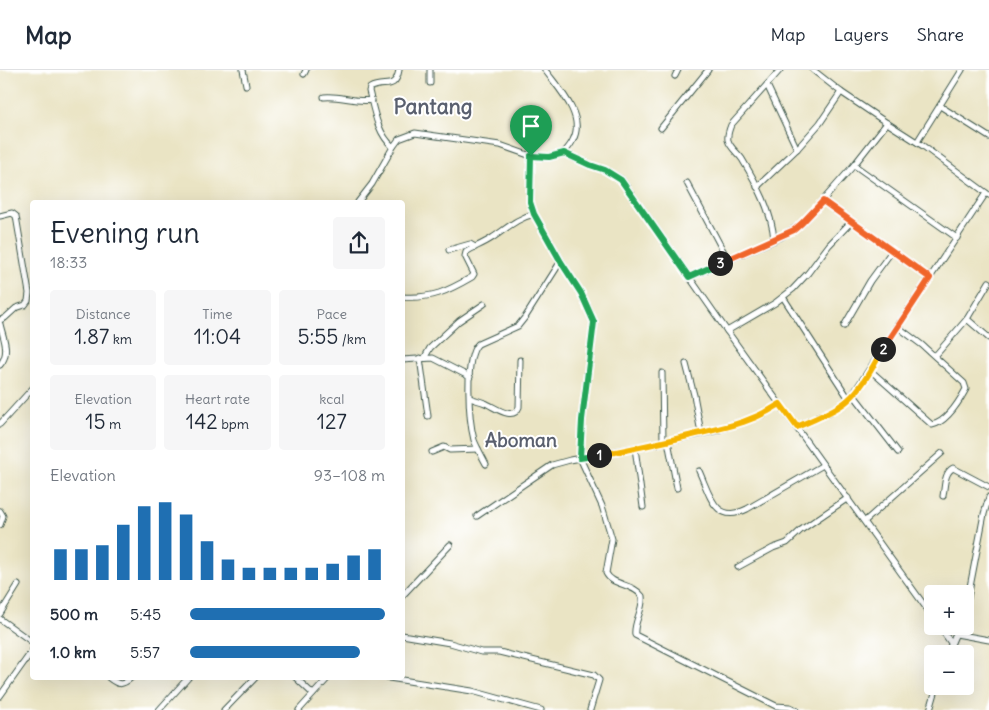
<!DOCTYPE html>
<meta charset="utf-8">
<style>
body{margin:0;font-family:Delius,sans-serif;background:#f6f6f7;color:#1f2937;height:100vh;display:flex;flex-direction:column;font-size:19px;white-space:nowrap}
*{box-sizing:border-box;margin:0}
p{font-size:16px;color:#747a83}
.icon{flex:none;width:28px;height:28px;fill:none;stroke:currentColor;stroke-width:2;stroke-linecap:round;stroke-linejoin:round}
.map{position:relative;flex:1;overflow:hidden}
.side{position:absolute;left:30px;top:130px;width:375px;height:480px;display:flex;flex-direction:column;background:#fff;border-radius:5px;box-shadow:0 5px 20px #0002}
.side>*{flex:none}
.controls{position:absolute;left:924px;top:515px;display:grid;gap:10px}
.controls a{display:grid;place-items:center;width:50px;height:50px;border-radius:5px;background:#fff;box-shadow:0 5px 20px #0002;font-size:25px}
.pin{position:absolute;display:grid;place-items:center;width:42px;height:42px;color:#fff;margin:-51px -21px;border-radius:50% 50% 50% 0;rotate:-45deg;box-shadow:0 0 5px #0007}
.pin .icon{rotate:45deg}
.km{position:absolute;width:25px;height:25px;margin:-12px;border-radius:50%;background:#222;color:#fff;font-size:14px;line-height:25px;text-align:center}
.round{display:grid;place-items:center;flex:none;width:52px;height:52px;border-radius:5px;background:#f6f6f7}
.head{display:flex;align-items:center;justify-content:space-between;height:85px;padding:0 20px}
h1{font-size:28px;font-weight:600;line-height:38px}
.metrics{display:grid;grid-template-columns:repeat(3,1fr);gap:8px;height:85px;padding:5px 20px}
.metrics div{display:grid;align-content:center;border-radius:5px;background:#f6f6f7;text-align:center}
.metrics b{font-size:21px;font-weight:600}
.metrics small{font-size:14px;font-weight:400}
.metrics p{font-size:14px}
.chart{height:140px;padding:10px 20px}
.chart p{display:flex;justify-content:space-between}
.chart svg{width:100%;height:90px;margin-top:5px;stroke:#1f6fb2;stroke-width:6}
ul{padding:0 20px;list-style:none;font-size:16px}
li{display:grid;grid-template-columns:80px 60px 1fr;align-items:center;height:38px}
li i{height:12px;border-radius:6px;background:#1f6fb2}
header{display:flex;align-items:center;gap:30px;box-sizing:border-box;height:70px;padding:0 25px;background:#fff;border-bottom:1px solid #e0e1e3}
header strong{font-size:24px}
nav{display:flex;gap:28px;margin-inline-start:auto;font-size:18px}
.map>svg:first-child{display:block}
</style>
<header>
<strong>Map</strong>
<nav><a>Map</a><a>Layers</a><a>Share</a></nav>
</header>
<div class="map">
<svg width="989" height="640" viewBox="0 0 989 640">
<rect width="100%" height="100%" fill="#fff"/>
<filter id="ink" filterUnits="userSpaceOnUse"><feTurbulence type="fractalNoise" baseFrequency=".02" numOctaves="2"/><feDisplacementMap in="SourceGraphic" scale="10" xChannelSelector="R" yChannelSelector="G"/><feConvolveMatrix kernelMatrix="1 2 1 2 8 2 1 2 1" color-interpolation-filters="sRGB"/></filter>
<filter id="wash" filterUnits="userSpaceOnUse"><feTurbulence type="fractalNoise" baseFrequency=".0096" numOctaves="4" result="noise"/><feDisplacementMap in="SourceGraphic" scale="20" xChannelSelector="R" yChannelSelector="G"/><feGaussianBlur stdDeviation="1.12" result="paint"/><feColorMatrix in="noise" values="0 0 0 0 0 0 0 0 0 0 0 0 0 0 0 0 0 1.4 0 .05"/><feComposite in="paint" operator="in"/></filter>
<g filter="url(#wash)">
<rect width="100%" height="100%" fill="#eae4c4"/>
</g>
<g filter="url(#ink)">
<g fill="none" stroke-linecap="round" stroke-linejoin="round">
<defs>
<g id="minor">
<polyline points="243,0 246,15"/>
<path d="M545,0C558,18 586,46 573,70C571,75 567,79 564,83"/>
<polyline points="813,0 841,22 887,53 923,76 989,125"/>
<polyline points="304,4 306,0"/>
<polyline points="675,6 678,0"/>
<polyline points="430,13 430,0"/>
<polyline points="767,15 797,79"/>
<path d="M324,27C340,25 355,33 372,30"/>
<polyline points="940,36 989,67"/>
<polyline points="661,58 708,0"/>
<polyline points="917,72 962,0"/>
<path d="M393,77C377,63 374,40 369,21L370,18C384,10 395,22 399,0"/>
<polyline points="564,83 590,95 605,100 621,109 727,261 932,546"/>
<path d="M531,86L530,132L534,144L561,191L581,223L594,252L582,350L580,388L602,436L612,469L606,503C612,516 633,513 642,526C644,540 633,552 635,565L776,636L790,637L796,640"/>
<polyline points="854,95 957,168"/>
<polyline points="687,113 728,190"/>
<polyline points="757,117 797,79 820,53 841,22"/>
<polyline points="823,131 930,208"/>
<polyline points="358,132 372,114 393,77 399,69 415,63 500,75 531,86 549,87 564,83"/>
<polyline points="0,146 12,143 16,146 29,223 28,231 25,235 16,238 5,248 0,250"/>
<path d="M774,170C772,141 757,114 742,89C738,83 730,78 728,70C727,65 729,60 731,55L780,0"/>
<polyline points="449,180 470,174 475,177"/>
<polyline points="689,207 781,167 803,153 854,95 887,53"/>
<path d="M402,227C432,229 448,221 472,207L474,204L465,186L466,182C474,177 483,174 492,168C506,159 517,148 534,144"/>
<polyline points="783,227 849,329"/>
<polyline points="967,249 989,268"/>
<path d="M0,254C3,268 11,282 0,295"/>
<polyline points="844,256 870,211 892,181"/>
<polyline points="727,261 775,233 793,219 808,203 829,175 851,152"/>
<polyline points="935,286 967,249 989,212"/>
<polyline points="425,287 430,278 459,251 484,234"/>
<polyline points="420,288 428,346"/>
<polyline points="402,290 433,288 470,307"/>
<polyline points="686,294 694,325 701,363"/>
<path d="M870,300L932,355C947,352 959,332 966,319L964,313L922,275L898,257"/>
<polyline points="662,303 663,372"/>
<polyline points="853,324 898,382"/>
<path d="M470,328C475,330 480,331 485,333C495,337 513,352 519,337L520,290"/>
<polyline points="0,354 32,319"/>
<path d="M797,357C816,348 839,340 853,324L986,123"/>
<polyline points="668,371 677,418"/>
<polyline points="635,378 643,437"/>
<polyline points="432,382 444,377 450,380 478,379"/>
<path d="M486,394C482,386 477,378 474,370C469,351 464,287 478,274L518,256L526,246L561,191"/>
<path d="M699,401C710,425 715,455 747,439L823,395"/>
<path d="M943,426C945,416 944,403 953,398L989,417"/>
<polyline points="0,441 3,446 0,455"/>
<polyline points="477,446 552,395 570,390 655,374 718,360 762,345 780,334"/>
<polyline points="865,451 942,383"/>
<polyline points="738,497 773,478 787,473 801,460 848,428"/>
<polyline points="402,526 450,475"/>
<polyline points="965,543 984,444 989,427"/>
<polyline points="0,544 18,515"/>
<polyline points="0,549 32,572"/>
<polyline points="939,556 951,573"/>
<polyline points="956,564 989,570"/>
<polyline points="402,565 450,573 481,582 499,582 594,605 599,610 590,640"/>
<polyline points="947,584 959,556"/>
<path d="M109,608C118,615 122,616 131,608"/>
<polyline points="296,608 313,624"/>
<polyline points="389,608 472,621 541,640"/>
<polyline points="0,626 32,581"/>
<polyline points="159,640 188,608"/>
<polyline points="224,640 255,608"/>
<polyline points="299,640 328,608"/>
<polyline points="930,640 937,616"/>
</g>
</defs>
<!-- minor casing -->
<use href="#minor" stroke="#3d564a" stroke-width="7"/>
<!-- minor -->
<use href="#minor" stroke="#fff" stroke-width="5"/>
</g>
</g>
<g fill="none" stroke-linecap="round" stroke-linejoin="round" filter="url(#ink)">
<defs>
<polyline id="split-1" points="531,86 530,132 534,144 561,192 581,223 594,252 582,350 580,388 599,385"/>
<path id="split-2" d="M599,385C634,379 667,371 701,363C731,356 754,351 780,334L797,357C812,350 836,341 848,330C863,317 873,296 883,279"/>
<polyline id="split-3" points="720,193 794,160 802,153 823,131 930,208 883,279"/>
<polyline id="split-4" points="531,86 549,87 564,83 590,95 605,100 621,110 689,207 720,193"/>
</defs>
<!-- split-1 casing -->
<use href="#split-1" stroke="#fff" stroke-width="10"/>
<!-- split-2 casing -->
<use href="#split-2" stroke="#fff" stroke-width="10"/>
<!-- split-3 casing -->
<use href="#split-3" stroke="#fff" stroke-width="10"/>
<!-- split-4 casing -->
<use href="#split-4" stroke="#fff" stroke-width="10"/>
<!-- split-1 -->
<use href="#split-1" stroke="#22a559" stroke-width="6"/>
<!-- split-2 -->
<use href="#split-2" stroke="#f5b400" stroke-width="6"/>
<!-- split-3 -->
<use href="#split-3" stroke="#f0652b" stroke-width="6"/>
<!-- split-4 -->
<use href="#split-4" stroke="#22a559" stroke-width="6"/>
</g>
<g text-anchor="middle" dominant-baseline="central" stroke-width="4" stroke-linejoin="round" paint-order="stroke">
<!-- quarter labels -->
<g font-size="19" font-weight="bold" fill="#5a606f" stroke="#fff">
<text x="521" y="370">Aboman</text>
</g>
<!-- district labels -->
<g font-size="21" font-weight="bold" fill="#5a606f" stroke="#fff">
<text x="433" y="36">Pantang</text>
</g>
</g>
</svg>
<div class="controls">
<a>+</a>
<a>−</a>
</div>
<div class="pin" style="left:531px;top:86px;background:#1e9e55"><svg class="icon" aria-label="arrive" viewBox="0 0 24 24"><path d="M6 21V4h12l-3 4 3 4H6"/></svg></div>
<b class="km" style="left:599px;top:385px">1</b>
<b class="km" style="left:883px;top:279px">2</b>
<b class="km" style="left:720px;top:193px">3</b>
<section class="side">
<div class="head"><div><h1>Evening run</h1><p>18:33</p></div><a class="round"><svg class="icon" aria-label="share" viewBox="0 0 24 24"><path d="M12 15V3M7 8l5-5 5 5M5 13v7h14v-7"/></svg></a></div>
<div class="metrics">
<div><p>Distance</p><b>1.87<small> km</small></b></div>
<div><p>Time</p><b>11:04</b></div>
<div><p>Pace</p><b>5:55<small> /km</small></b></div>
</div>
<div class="metrics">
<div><p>Elevation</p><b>15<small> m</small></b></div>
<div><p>Heart rate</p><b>142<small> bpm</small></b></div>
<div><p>kcal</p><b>127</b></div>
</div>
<div class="chart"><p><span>Elevation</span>93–108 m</p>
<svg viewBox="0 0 160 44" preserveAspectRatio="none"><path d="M5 44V29M15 44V29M25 44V27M35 44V17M45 44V8M55 44V6M65 44V12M75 44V25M85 44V34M95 44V38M105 44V38M115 44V38M125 44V38M135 44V36M145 44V32M155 44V29"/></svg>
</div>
<ul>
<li><b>500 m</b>5:45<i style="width:100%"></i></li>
<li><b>1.0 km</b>5:57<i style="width:87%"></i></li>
</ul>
</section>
</div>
